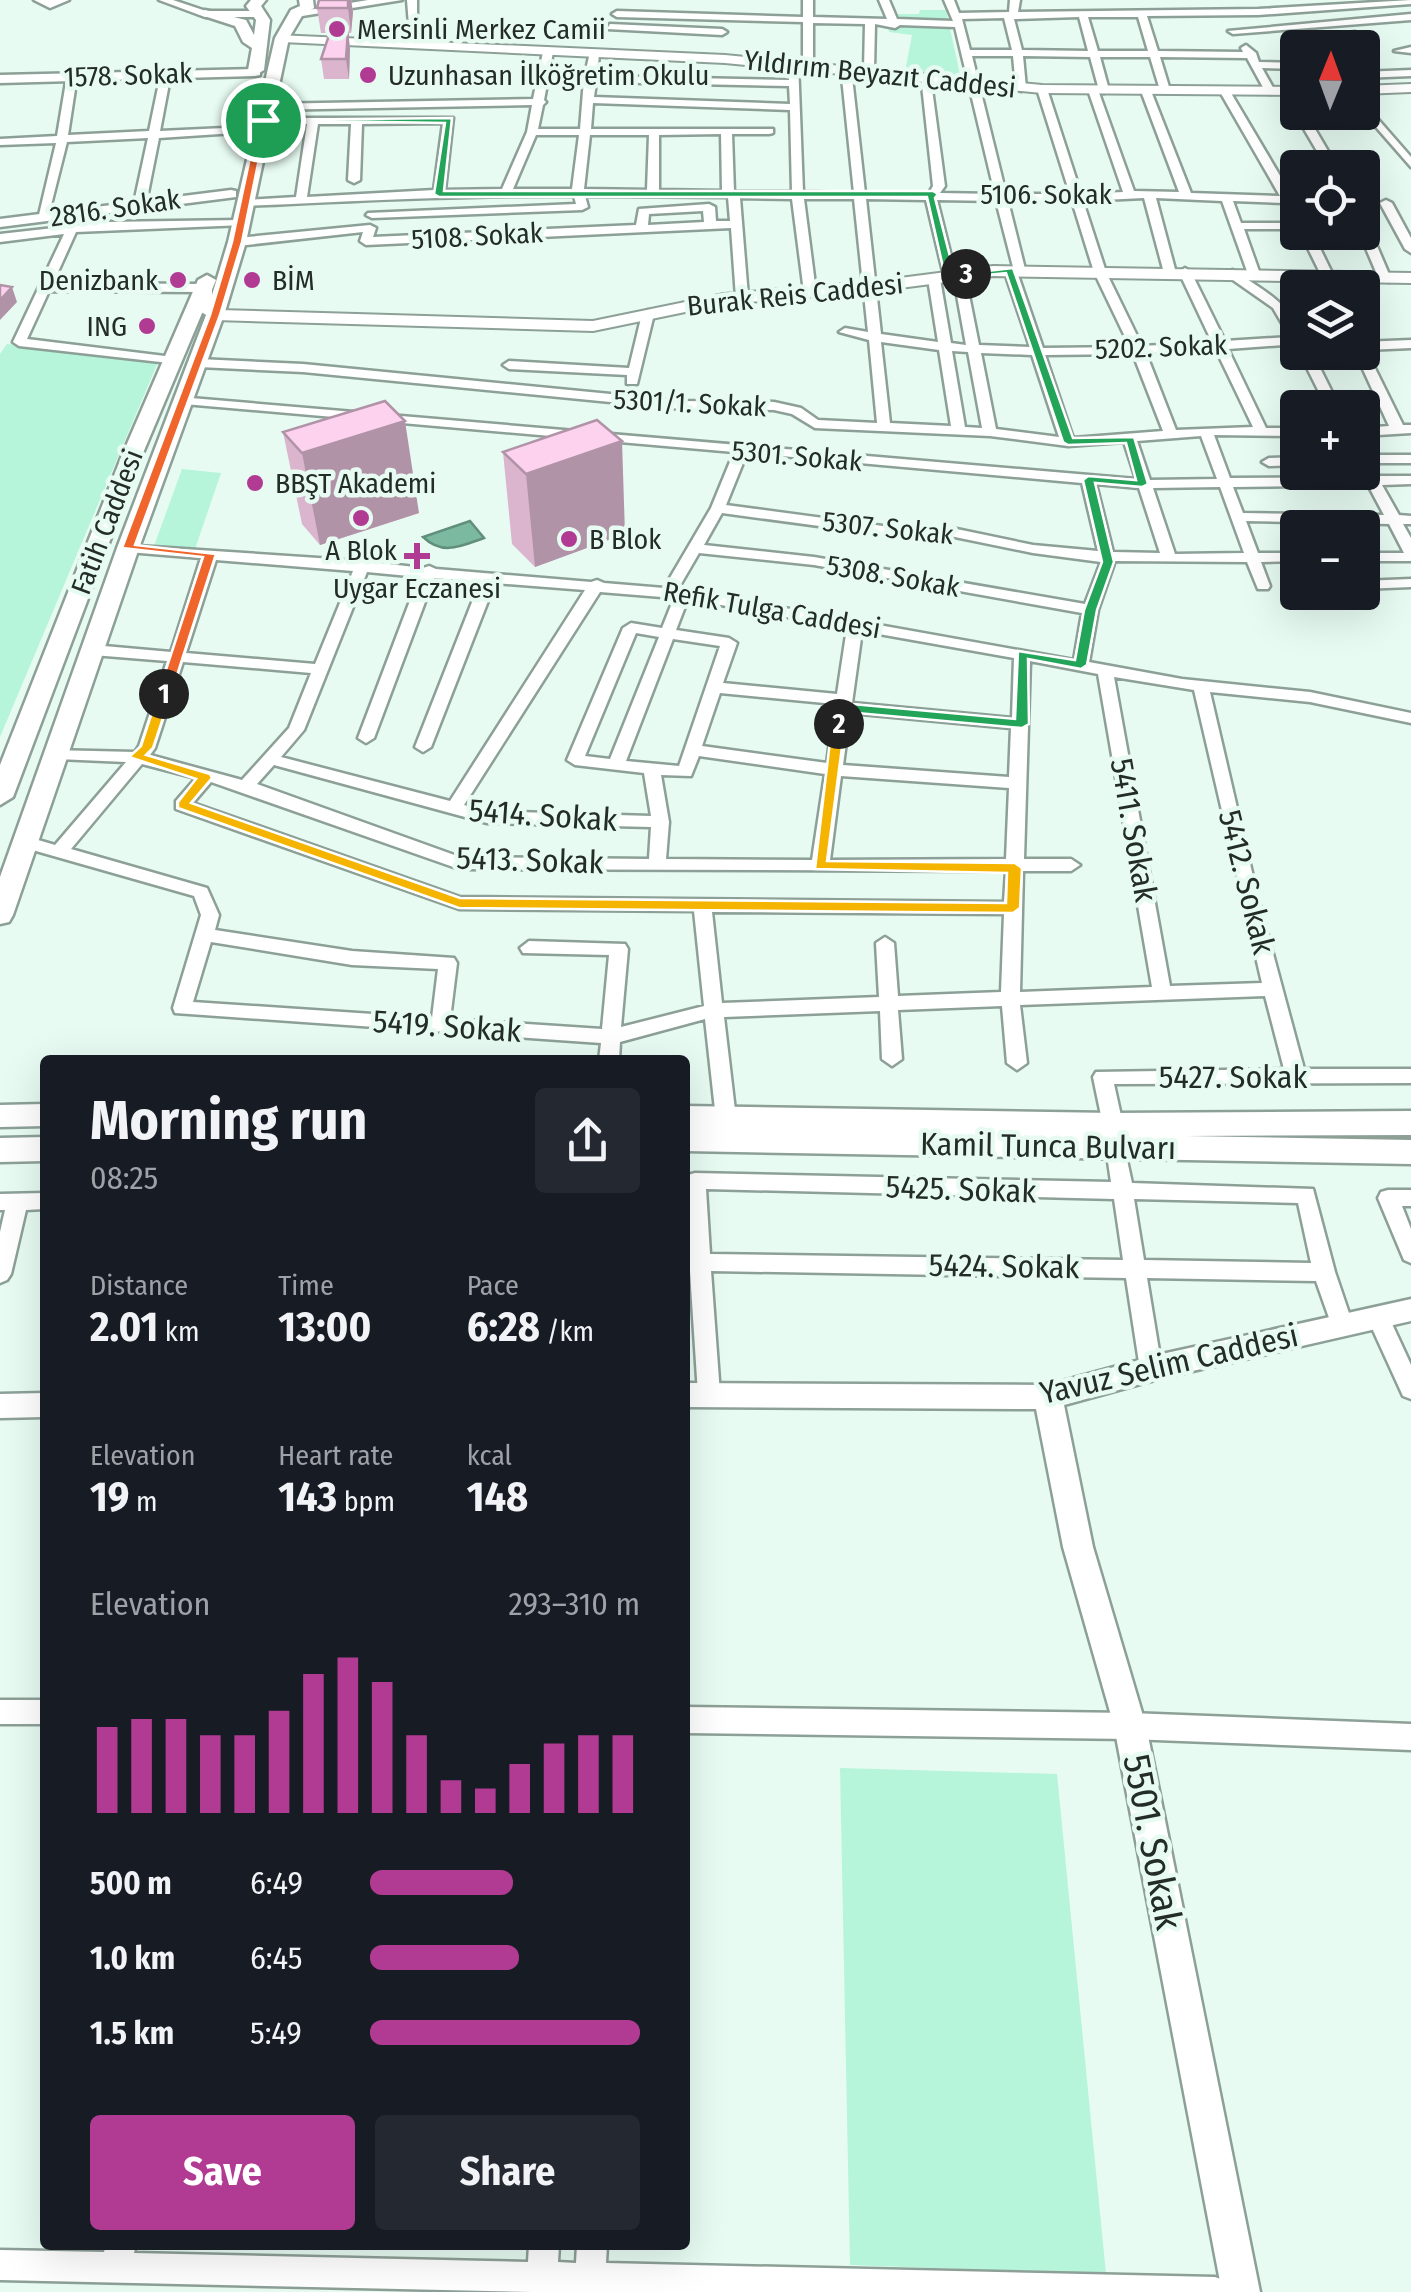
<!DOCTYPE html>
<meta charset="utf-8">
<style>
body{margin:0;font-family:"Fira Sans Condensed",sans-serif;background:#242831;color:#f1f3f6;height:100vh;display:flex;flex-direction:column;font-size:38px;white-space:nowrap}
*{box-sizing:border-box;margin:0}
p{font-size:32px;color:#9ea1a6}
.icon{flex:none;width:55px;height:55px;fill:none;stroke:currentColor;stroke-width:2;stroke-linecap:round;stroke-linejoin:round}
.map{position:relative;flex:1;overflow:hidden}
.sheet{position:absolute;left:40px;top:1055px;width:650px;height:1195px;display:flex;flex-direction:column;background:#171b24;border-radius:10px;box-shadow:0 10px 40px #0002}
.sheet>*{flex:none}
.needle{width:65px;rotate:1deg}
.controls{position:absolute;left:1280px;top:30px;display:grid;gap:20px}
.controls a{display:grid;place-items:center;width:100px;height:100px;border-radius:10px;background:#171b24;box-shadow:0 10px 40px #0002;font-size:50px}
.pin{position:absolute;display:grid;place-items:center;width:85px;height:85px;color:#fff;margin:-42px;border:5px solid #fff;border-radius:50%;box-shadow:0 2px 10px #0007}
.km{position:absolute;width:50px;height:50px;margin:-25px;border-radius:50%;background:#222;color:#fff;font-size:28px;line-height:50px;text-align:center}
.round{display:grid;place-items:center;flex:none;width:105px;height:105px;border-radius:10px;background:#242831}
.headline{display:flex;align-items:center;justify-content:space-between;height:170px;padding:0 50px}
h1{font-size:55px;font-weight:700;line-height:75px}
.stats{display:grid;grid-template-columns:repeat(3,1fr);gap:15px;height:170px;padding:10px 50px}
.stats div{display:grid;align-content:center}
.stats b{font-size:42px;font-weight:700}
.stats small{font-size:28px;font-weight:400}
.stats p{font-size:28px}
.chart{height:280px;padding:20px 50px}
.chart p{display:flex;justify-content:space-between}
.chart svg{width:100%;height:180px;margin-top:10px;stroke:#b13b93;stroke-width:6}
.button{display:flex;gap:20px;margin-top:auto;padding:20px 50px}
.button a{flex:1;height:115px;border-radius:10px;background:#b13b93;color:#fff;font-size:40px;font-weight:700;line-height:115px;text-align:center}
.button a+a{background:#242831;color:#f1f3f6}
ul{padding:0 50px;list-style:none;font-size:32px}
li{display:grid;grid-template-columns:160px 120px 1fr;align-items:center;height:75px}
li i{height:25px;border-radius:12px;background:#b13b93}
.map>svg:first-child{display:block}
</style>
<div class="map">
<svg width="1411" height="2292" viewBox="0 0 1411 2292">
<rect width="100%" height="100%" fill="#e7fbf2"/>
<!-- green -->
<g fill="#b6f5da">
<polygon points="920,10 946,10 961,79 905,72 912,35 889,32 888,26 899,26 894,14 919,14"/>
<polygon points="7,344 158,362 0,737 0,354"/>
<polygon points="182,469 221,473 195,549 154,546"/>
<polygon points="840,1768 1057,1774 1106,2274 850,2265"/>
</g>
<!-- water -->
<path fill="#7bbaa0" stroke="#618f7c" stroke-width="2.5" d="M470,521L484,538C461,546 443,556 423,537Z"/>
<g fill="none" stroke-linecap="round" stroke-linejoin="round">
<defs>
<g id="minor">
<polygon points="34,0 69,0 50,8"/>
<polygon points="159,0 173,0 206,11 261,11 266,14 261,17 205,17"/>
<polygon points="407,0 417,0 417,27 409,25"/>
<path d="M803,0H813V17L887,19L879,0H889L897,19L953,21L944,0H954L959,13L1009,12L1010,0H1020L1018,12L1258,9L1411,0V4L1258,15L1147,16L1158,51L1243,52L1241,48L1246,45L1256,53L1259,62L1298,63V69L1262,68L1275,91L1270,94L1265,91L1247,58L1160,57L1170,90L1165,93L1160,90L1150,57H1100L1109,90L1104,93L1099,90L1090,57L1023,56L1026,88L1021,91L1016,88L1013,56H972L1006,194H1070L1037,89L1042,86L1047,89L1081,194L1123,192L1088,90L1093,87L1098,90L1134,191L1179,192L1141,91L1146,88L1151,91L1191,193L1280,196L1219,90L1228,88L1292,196L1298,197V220L1284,203L1233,201L1241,223H1298V229H1244L1260,274L1254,278L1248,274L1222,201L1156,198L1176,273L1170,277L1164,273L1144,198L1083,201L1106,272L1142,346L1212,342L1179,272L1185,268L1191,272L1225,341L1290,337L1273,308L1223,273L1233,270C1262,290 1298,305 1298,344L1228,349L1266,428H1298V436L1214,435L1230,478L1364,477L1362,455H1411V463H1371L1378,476H1411V484L1382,485L1399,515L1411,516V524H1403L1411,538V561H1362V553H1404L1389,524L1246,521L1258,553H1298V561L1261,562L1270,586L1268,589H1258L1247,562L1115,561L1098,610L1089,662L1182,679L1310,692L1411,713V723L1310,702L1210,692L1258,898L1304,1069H1411V1083L1114,1084L1123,1125L1120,1130H1106L1103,1125L1093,1077L1096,1072L1284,1069L1265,996L1020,1005L1027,1063L1017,1070L1007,1063L1002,1006L898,1010L902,1059L892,1066L882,1059L880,1011L724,1017L736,1119L733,1124H719L716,1119L705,1019L620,1042L619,1060H599L601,1043L175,1013L173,1008L201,915L194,896L22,847L19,843L28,837L55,845L126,762L57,759L49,754L51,750L135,752L139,746L167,661L93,655L85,650L93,645L171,652L201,558L128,552L121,548L123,545L363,561L423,568L429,566L436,569L591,582L597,580L604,583L664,588L711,508L734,452L184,404L177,400L179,397L1136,479L1124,442L1068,446L990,436L815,428L792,414L774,410L682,409L303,372L199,367L193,363L199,359L303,364L682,401L774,402L801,408L818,420L877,423L869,340L839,332L845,328L868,332L854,199H804L816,292L810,296L804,292L792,199L740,198L748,297L742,301L736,297L731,228L366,245L360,241L363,232L237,246L231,242L237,238L370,225L376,228L373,237L636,225L639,209L709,204L715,207L716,221H730L728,197L585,196L588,207L582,210L372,218L366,215L368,213L576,204L574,196C464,195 354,201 245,206L239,203L245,200L296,197L307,124L259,123V119L263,118H453L445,190L502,189L527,132L532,105L267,110L262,107L267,104L533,99L543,52L548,49L553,52L544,100L546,102L543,105L538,129H580L584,79L590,52L599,54L597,76L789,80V64L798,62L803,192L854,193L841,68L846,65L851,68L865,193H929L933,186L921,76L930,74L945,186L940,193L995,194L955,27L900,25L895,28L875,24L874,70L869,73L864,70L865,24L813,23V65L808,68L803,65V22L617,17L612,14L617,11L803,17ZM1079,17L1088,51L1022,50L1014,19ZM1088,17H1138L1148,51H1098ZM1004,18L1012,50H970L962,19ZM596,82L789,86L790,104L594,97ZM593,103L790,110L792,192H734L732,134H769L773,133V129H591ZM443,123L434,190L307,197L318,124H351L348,180L354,183L360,180L362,124ZM721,134L722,191L659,190V135ZM536,135H579L572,189H513ZM590,135H649L647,190L584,189ZM866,199L926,200L944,276L954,279L966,345L951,343L940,279L934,275L928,279L938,342L881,334ZM937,200L996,201L1013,267L1004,270L1030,347L979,345L965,275L955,272ZM1008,201H1072L1094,272L1130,347L1043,348L1017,272L1025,269ZM703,211L704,222L648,225L649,214ZM881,342L939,350L951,426L890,423ZM1216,350L1253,427L1176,430L1146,353ZM952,351L968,352L982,428L965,427ZM981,353L1032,355L1059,437L996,429ZM1133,354L1163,431L1073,438L1045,355ZM1201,436L1217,479L1150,480L1137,441ZM747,453L1082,483L1098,551L1033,545L947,527L935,533L726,505ZM1096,484L1139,488L1160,553L1113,552ZM1368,485L1384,515L1243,513L1233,487ZM1220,487L1244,553L1175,554L1153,488ZM722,513L938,542L950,536L1033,553L1101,562L1085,604L814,557L704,545ZM699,553L814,565L1082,613L1074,660L678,589ZM216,560L353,571L315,664L186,653ZM367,572L419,577L358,738L366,743L374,738L434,578L480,582L415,747L423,752L431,747L495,583L585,590L450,801L281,757L304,730ZM600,592L674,598L662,628L631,623L623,628L567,760L575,765L644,773L651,816L487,811L464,805ZM688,599L847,628L837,694L723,683L737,643L729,638L676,630ZM862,631L1014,658L1012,718L852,703ZM636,633L659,637L610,759L585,756ZM673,639L720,646L679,766L626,761ZM1030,661L1098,674L1152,987L1020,992L1023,871H1071L1080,865L1071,859H1024ZM183,662L311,673L289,728L242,780L150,755L155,748ZM1114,677L1194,690L1262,983L1170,986ZM720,693L835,704L827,763L702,746ZM850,713L1011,728L1009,777L843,765ZM699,756L825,774L812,860L666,859L669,822L661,775L691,776ZM142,764L196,778L176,801V809L459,909L694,911L704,1006L621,1027L628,949L625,944L529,941L520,948L523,953L609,955L602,1029L450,1019L457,963L454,958L352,951L215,930L219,915L207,888L71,849ZM274,765L487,823L651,827L649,859L460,857L257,784ZM841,776L1009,788L1006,859L830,860ZM211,782L459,869L1006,871L1004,902L460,897L193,803ZM712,912L1004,914L1001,992L898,996L894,943L885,937L876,943L879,997L722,1003ZM211,942L352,965L438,969L432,1018L193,1002Z"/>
<polygon points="1411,14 1411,20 1233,34 1228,31"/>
<polygon points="610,24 722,29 727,32 722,35 607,29"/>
<polygon points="1355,32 1358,37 1298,42 1293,39"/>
<polygon points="1411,47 1411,53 1394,51"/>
<polygon points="166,70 171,73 160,131 246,127 250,128 250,132 159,138 146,203 140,206 134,203 148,138 67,142 48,217 38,219 56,143 0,145 0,139 57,136 67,76 72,73 77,76 68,135 149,131 161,73"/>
<polygon points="1411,70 1411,76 1362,78 1362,72"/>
<polygon points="1362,101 1411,157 1411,167 1362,111"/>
<polygon points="1298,109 1298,112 1305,112 1338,168 1327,168 1294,112"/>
<polygon points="1386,200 1392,203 1411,238 1411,253 1405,249 1380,203"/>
<polygon points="240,220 246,223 244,225 76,232 53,283 204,284 210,288 204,292 49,291 27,339 173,357 178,358 178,364 19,346 13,342 64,234 0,242 0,234 107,222"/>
<polygon points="1362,222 1368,225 1391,279 1389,282 1379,279 1359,232 1362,232"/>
<polygon points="1300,232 1312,232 1335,279 1333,282 1323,279"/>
<polygon points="648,310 654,314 637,384 627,384 627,375 509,369 503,365 509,361 629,368 642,314"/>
<polygon points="1411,340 1411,348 1366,350 1403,425 1411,425 1411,433 1362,436 1362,428 1389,426 1355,352 1362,352 1362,342"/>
<polygon points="1299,352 1312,352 1340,408 1327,408"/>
<polygon points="1298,457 1298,465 1269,466 1262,462 1269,458"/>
<polygon points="1411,579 1411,587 1362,589 1362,581"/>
<path d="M1116,1140L1123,1142L1132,1183L1313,1189L1335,1272L1353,1325L1350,1332L1342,1334L1334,1332L1316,1281L1147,1278L1162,1369L1159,1376L1151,1379L1143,1376L1140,1369L1126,1278L711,1271L720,1394L717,1401L709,1404L701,1401L698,1394L690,1271H685V1253H689L685,1184L688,1175L695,1173L1111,1182L1106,1148L1109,1142ZM706,1189L1114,1199L1123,1260L710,1254ZM1134,1199L1298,1203L1311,1263L1144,1260Z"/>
<polygon points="1388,1190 1411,1190 1411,1206 1402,1206 1411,1229 1411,1263 1404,1260 1378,1198 1381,1192"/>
<polygon points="45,1193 45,1209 26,1210 11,1274 7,1280 0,1283 0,1232 5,1210 0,1210 0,1194"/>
<polygon points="1378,1308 1386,1311 1411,1365 1411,1399 1403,1396 1367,1317 1370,1311"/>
<rect x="0" y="1700" width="45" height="24"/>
<polygon points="685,1707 1130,1713 1411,1724 1411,1750 1130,1739 685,1733"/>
<polygon points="106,2245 136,2245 134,2253 528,2262 529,2245 559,2245 558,2262 576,2263 577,2245 607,2245 606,2263 1215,2277 1226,2281 1230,2292 533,2292 0,2280 0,2250 104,2252"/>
</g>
<g id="tertiary">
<polygon points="368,0 402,0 296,17 290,13"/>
<polygon points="260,69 260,75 255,76 0,83 0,75"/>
<polygon points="231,190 236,191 236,197 0,227 0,219"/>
<polygon points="1411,1299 1411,1321 1162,1378 1064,1405 1093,1547 1146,1726 1260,2292 1222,2292 1114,1726 1063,1547 1036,1409 685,1407 685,1383 1048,1385 1162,1354"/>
<polygon points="45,1393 45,1417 0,1418 0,1394"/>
</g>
<g id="secondary">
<polygon points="277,35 725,55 1042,85 1298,87 1298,95 1042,93 725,63 282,42 277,41"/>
<polygon points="1411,84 1411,92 1362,94 1362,86"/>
<polygon points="993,266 1411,273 1411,283 993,276 869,292 724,304 593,331 215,320 194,308 196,288 204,283 212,288 212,306 219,310 593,321 724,294 869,282"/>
</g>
<g id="primary">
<polygon points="251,0 266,0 261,6 270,20 264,70 256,75 248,70 252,48 243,42 235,26 198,14 205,10 246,20 254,35 256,20 246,6"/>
<polygon points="299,0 313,0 314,8 302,16 289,38 246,242 224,315 139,548 13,915 9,922 0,924 0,877 117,548 206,315 228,242 275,38 291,10 300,6"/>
<polygon points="207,275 216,280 143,453 13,797 0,805 0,765 123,453 198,280"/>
<polygon points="45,1104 45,1126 0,1127 0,1105"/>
<polygon points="685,1106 1113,1113 1411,1111 1411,1135 1185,1136 1411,1140 1411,1164 685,1151"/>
<polygon points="45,1137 45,1161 0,1162 0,1138"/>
</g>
</defs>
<!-- minor casing -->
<use href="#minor" stroke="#8da097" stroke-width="5"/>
<!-- tertiary casing -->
<use href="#tertiary" stroke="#8da097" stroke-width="5"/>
<!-- secondary casing -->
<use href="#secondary" stroke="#8da097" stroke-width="4"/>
<!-- primary casing -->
<use href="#primary" stroke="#8da097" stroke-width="5"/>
<!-- minor -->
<use href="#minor" fill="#fff" fill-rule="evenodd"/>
<!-- tertiary -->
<use href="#tertiary" fill="#fff" fill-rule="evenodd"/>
<!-- secondary -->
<use href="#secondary" fill="#fff" fill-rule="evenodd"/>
<!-- primary -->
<use href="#primary" fill="#fff" fill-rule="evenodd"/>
</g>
<!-- wall -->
<g fill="#dab5cd">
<polygon points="351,0 353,12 351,33 348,33 350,49 349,79 324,79 321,59 330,33 321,33 317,8"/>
<polygon points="283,432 419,513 320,545 302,524"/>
<polygon points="503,452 625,534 535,567 512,544"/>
</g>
<!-- shaded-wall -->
<g fill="#b193a7">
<polygon points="348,0 351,0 353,12 351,33 348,8"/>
<polygon points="348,30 350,49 349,79 346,59"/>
<polygon points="12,287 17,302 0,320 0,300"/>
<polygon points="405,421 419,513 320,545 302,453"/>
<polygon points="622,441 625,534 535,567 526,474"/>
</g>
<!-- building -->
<g fill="#fdd2ee" stroke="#b193a7" stroke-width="2.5">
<polygon points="319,0 348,0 348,8 317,8"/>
<polygon points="331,29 348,30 346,59 321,59"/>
<polygon points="0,285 12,287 0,300"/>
<polygon points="385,401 405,421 302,453 283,432"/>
<polygon points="597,420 622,441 526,474 503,452"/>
</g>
<!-- split-1 -->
<polygon fill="#f0652b" stroke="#fff" stroke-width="2.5" points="263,118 267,120 242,242 220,315 135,545 216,554 171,694 164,698 158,694 203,557 122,548 210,315 232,242 258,120"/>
<!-- split-2 -->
<polygon fill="#f5b400" stroke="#fff" stroke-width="2.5" points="164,690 171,694 153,748 146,755 210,774 212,778 191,803 460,898 1006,903 1007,873 815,869 832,724 839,720 845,724 827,861 1015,863 1022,868 1020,908 1013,913 459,908 178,808 178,802 196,779 129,757 141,746 158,694"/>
<!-- split-3 -->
<polygon fill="#22a559" stroke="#fff" stroke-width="2.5" points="1013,268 1073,438 1134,437 1148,484 1142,487 1095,483 1114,562 1097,610 1087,665 1081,669 1028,659 1029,724 1022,728 847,712 843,727 834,727 835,707 841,703 1015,719 1018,651 1075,660 1084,610 1102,562 1083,480 1088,476 1136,480 1126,443 1068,445 1063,442 1006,273 966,277 961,274"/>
<!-- split-4 -->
<polygon fill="#22a559" stroke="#fff" stroke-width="2.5" points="452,118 444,191 933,191 938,194 935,198 954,272 971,274 950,279 945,276 927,197 439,197 434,194 445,123 258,120"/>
<!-- markers -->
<g fill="#b13b93" stroke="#e7fbf2" stroke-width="4">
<circle cx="337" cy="29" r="10"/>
<circle cx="368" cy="75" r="10"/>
<circle cx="178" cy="280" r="10"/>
<circle cx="252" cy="280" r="10"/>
<circle cx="147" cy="326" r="10"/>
<circle cx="255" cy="483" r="10"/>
<circle cx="361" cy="518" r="10"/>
<circle cx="569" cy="539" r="10"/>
<path d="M412 541h10v10h10v10h-10v10h-10v-10h-10v-10h10z"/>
</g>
<g text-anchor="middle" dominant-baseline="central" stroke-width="9" stroke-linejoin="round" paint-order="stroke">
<!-- far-poi labels -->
<g font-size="28" fill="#242c28" stroke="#e7fbf2" text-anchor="start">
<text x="357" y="29">Mersinli Merkez Camii</text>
<text x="388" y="75">Uzunhasan İlköğretim Okulu</text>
<text x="158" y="280" text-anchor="end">Denizbank</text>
<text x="272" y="280">BİM</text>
<text x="127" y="326" text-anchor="end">ING</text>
<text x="275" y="483">BBŞT Akademi</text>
<text x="589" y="539">B Blok</text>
<text x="361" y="550" text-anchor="middle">A Blok</text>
<text x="417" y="588" text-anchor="middle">Uygar Eczanesi</text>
</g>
<!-- far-street labels -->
<g font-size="28" fill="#242c28" stroke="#e7fbf2">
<text transform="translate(880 74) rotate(6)">Yıldırım Beyazıt Caddesi</text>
<text transform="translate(128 75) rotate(-2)">1578. Sokak</text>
<text x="1046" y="194">5106. Sokak</text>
<text transform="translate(115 208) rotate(-8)">2816. Sokak</text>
<text transform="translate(477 236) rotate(-3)">5108. Sokak</text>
<text transform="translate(795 295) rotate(-6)">Burak Reis Caddesi</text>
<text transform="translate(1161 347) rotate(-2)">5202. Sokak</text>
<text transform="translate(690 403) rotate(3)">5301/1. Sokak</text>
<text transform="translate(797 456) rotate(5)">5301. Sokak</text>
<text transform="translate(107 522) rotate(-69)">Fatih Caddesi</text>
<text transform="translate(888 528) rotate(6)">5307. Sokak</text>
<text transform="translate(893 576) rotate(10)">5308. Sokak</text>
<text transform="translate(772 610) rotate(10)">Refik Tulga Caddesi</text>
</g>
<!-- street labels -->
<g font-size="32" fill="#242c28" stroke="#e7fbf2">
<text transform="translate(543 815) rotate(4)">5414. Sokak</text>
<text transform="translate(1134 830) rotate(80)">5411. Sokak</text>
<text transform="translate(530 860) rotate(2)">5413. Sokak</text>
<text transform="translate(1247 882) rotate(76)">5412. Sokak</text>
<text transform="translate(447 1026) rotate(4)">5419. Sokak</text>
<text x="1233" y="1077">5427. Sokak</text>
<text transform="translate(1048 1146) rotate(1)">Kamil Tunca Bulvarı</text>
<text transform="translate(961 1189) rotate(2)">5425. Sokak</text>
<text transform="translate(1004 1266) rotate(1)">5424. Sokak</text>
<text transform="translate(1169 1364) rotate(-13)">Yavuz Selim Caddesi</text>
</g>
<!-- near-street labels -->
<g font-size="38" fill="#242c28" stroke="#e7fbf2">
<text transform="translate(1153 1842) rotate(79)">5501. Sokak</text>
</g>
</g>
</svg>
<div class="controls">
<a><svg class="needle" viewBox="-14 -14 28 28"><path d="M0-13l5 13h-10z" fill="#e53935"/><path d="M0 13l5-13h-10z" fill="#9ea1a6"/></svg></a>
<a><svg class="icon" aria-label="locate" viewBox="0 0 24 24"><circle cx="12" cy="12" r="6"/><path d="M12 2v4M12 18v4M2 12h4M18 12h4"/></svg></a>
<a><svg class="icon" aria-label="layers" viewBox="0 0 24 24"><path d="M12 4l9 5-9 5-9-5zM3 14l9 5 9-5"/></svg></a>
<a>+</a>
<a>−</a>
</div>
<div class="pin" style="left:263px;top:120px;background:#1e9e55"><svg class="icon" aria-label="arrive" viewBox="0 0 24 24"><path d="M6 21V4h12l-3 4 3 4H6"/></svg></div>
<b class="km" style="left:164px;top:694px">1</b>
<b class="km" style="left:839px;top:724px">2</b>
<b class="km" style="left:966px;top:274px">3</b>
<section class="sheet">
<div class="headline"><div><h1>Morning run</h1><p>08:25</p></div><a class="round"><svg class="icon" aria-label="share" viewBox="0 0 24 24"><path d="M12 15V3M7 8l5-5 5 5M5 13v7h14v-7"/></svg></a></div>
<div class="stats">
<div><p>Distance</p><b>2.01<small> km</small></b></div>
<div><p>Time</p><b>13:00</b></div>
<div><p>Pace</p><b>6:28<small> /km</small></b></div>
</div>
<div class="stats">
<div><p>Elevation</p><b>19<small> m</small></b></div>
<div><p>Heart rate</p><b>143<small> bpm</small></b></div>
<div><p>kcal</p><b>148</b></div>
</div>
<div class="chart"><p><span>Elevation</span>293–310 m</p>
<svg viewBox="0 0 160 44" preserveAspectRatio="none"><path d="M5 44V23M15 44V21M25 44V21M35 44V25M45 44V25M55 44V19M65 44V10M75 44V6M85 44V12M95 44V25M105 44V36M115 44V38M125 44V32M135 44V27M145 44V25M155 44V25"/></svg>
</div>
<ul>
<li><b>500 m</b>6:49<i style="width:53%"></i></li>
<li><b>1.0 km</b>6:45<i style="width:55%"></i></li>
<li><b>1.5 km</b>5:49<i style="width:100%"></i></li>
</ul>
<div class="button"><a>Save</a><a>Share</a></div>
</section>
</div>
